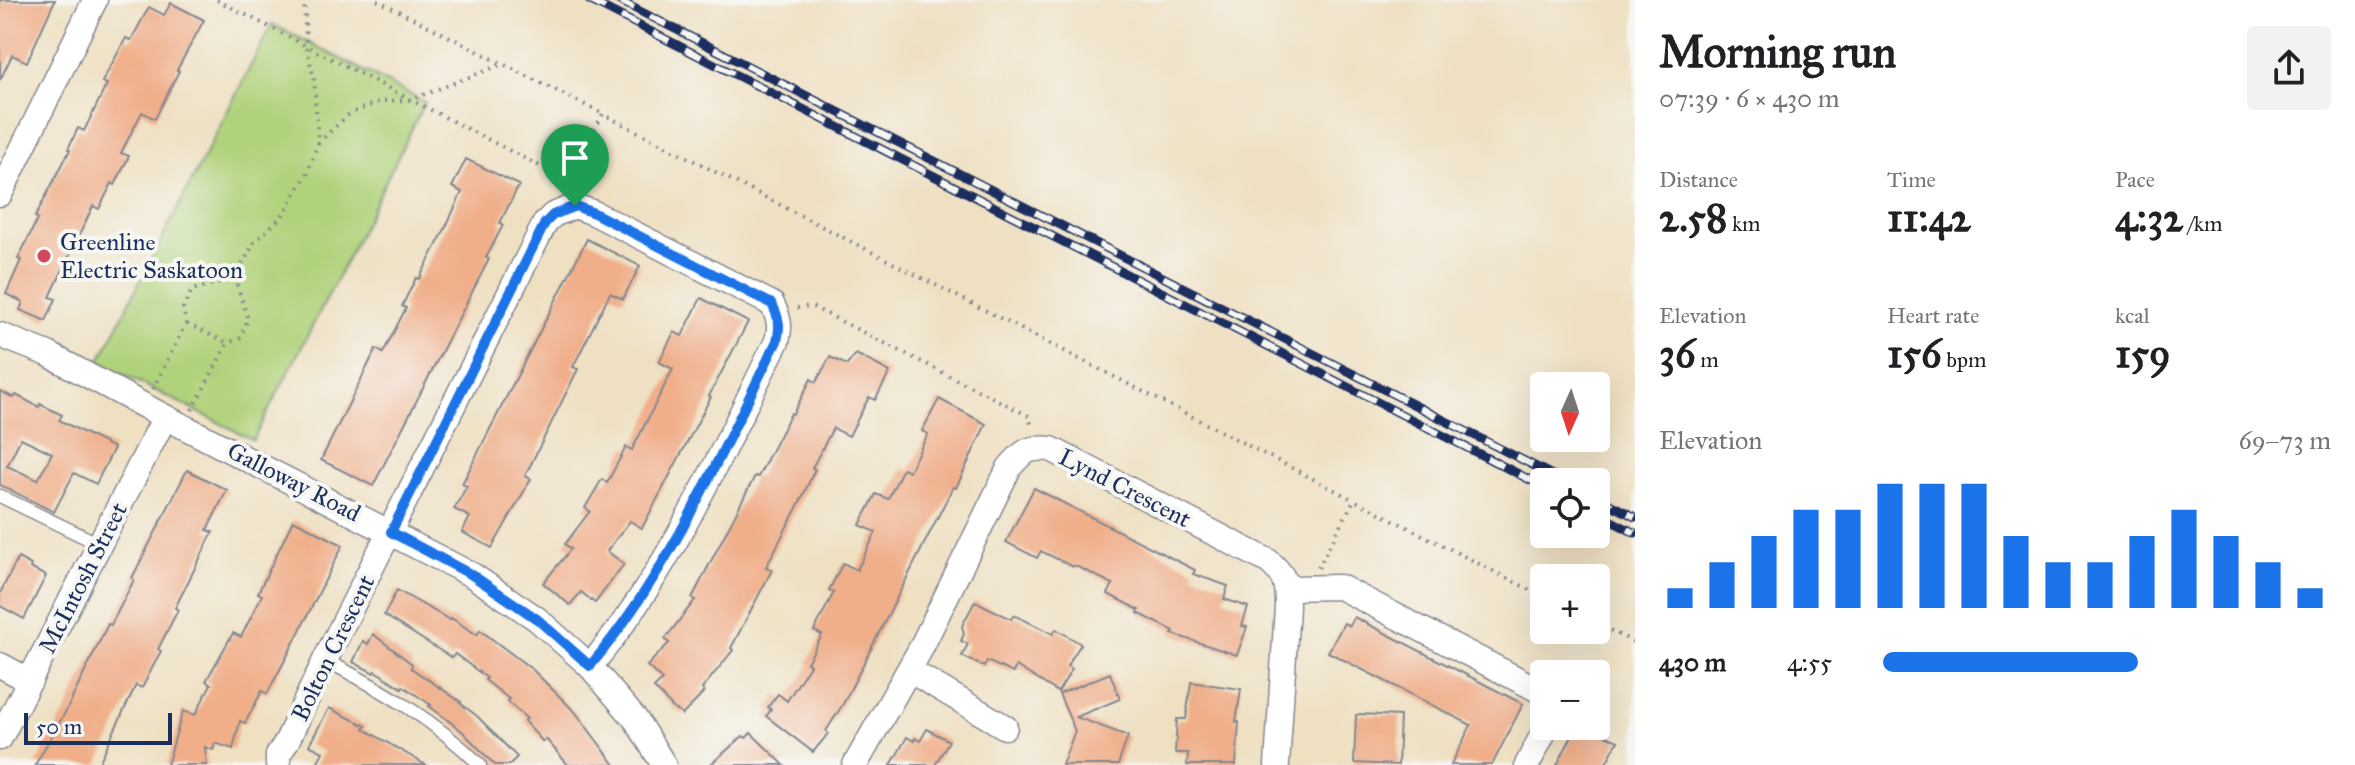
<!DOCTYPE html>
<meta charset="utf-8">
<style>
body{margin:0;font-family:"IM FELL Great Primer",serif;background:#f2f2f2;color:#202124;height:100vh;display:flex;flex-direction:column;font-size:30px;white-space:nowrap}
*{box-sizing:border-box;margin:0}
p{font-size:26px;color:#757577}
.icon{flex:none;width:44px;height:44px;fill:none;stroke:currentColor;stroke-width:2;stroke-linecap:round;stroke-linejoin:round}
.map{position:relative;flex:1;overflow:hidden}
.side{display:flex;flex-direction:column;background:#fff;width:720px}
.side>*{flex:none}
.needle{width:52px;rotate:183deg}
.controls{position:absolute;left:1530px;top:372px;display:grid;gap:16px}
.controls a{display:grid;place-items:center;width:80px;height:80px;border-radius:8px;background:#fff;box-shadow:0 8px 32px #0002;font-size:40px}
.scale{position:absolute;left:24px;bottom:20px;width:148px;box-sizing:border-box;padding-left:8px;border:4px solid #1b2f5e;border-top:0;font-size:22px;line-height:28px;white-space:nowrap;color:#1b2f5e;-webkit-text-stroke:6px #f6f6f2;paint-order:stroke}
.pin{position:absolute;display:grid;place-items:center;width:68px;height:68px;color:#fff;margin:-82px -34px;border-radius:50% 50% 50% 0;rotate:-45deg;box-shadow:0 0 8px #0007}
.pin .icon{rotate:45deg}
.round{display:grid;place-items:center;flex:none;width:84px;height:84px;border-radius:8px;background:#f2f2f2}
.overview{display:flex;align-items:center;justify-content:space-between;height:136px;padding:0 24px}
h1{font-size:44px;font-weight:700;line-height:60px}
.figures{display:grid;grid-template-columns:repeat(3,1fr);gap:12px;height:136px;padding:8px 24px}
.figures div{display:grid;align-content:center}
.figures b{font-size:40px;font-weight:700}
.figures small{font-size:22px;font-weight:400}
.figures p{font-size:22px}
.chart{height:224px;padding:16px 24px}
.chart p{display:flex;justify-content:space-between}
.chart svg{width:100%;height:144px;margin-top:8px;stroke:#1a73e8;stroke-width:6}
ul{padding:0 24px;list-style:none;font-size:26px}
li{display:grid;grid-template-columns:128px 96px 1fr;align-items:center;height:60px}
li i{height:20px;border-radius:10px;background:#1a73e8}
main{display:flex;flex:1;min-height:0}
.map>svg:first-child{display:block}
</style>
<main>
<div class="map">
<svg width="1635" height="765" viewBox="0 0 1635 765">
<rect width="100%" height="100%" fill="#f6f6f2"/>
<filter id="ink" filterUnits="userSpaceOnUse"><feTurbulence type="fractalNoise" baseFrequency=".0125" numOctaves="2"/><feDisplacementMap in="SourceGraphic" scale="16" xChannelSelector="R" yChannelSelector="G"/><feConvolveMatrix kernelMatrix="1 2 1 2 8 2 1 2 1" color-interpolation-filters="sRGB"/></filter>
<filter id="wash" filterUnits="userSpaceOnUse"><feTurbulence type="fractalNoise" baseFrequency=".006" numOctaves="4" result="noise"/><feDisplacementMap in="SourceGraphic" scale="32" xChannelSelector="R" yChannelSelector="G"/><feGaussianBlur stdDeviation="1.8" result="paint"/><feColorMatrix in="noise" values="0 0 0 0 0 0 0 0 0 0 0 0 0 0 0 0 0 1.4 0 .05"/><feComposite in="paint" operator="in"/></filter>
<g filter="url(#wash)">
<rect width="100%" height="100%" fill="#efe0c2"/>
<!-- green -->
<polygon fill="#b0d27a" stroke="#66806c" stroke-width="2" points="272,24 425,102 339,275 253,440 99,362"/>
<g id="blocks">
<!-- building -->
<g fill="#f0ae89" fill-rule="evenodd">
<polygon points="0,0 55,0 27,62 12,55 0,80"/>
<polygon points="171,3 204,20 177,70 179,71 155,119 142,112 121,153 129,156 115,185 112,183 99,209 93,206 50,297 56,299 46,321 20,310 23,302 6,294 21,260 18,259 38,218 35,217 70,150 68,149 78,128 84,131 107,84 102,82 126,38 131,40 149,7 164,15"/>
<polygon points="466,159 519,185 500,223 503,225 486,258 489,259 373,486 321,460 376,349 383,353 406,308 402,306 416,278 419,279 444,231 462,192 452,187"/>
<polygon points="587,239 640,266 623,299 610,293 573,367 578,369 525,476 531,479 492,548 462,532 470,517 454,509 467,486 462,484"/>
<polygon points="701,298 748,322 709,396 711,397 642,528 630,521 607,551 624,564 595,603 581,592 570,605 543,583 571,549 565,544 590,511 585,508 602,479 607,483 626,447 632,450 673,369 659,362 674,332 682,336"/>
<polygon points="856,354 890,372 875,400 869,397 849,436 833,428 812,468 815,469 801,500 766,567 772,570 731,648 733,650 702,689 704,691 697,700 682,715 677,710 676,711 654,688 662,680 647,666 669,643 665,639 695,600 692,598 755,476 758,477 791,413 793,414 811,379 816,382 830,357 847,365"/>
<path d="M0,391L14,398L16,395L39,407L40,404L62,415L59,420L114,448L96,484L74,473L54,512L0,485ZM21,438L52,453L38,480L7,466Z"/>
<polygon points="939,399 986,424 956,488 953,487 843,704 826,731 828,734 813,752 766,716 771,710 768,707 778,694 787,701 810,665 807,663 822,635 814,631 834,592 829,590 843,563 857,570 876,532 860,525 876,494 888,499 903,468 909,471 928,434 922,431"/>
<polygon points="187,470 227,490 207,530 213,532 175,608 178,610 158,649 161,651 142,688 136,685 98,765 35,765 67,709 108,624 111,625 134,580 132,578"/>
<polygon points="1034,488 1195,570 1193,574 1228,586 1224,599 1248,607 1242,626 1247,627 1237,655 1172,634 1174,631 1138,613 1139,610 1108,594 1113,584 1074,565 1073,567 1041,551 1037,558 1006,542"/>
<polygon points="293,520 343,545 285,660 267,694 262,691 245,723 240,721 233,749 215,743 213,750 205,747 207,765 167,765 183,711 195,715 211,684 206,681 233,633 241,637 262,595 258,593"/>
<polygon points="18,558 31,565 30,568 46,576 24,619 0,606 0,593"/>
<polygon points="397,590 450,620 451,618 477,635 480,630 533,670 576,713 615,765 568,765 546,739 543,742 524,721 527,719 507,701 509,699 485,680 487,678 455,654 452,658 384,615"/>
<polygon points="975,601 1011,619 1014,615 1053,634 1056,629 1081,644 1067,666 1072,669 1058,692 1016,666 1013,673 987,661 984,667 962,656 968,644 961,641 964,634 962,626"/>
<polygon points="1354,617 1523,704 1492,765 1451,765 1471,725 1328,652 1344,623 1350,626"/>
<polygon points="373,634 412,664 411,668 461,702 460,703 477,716 517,757 509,765 495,765 462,731 429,706 431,705 403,686 402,688 375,671 374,673 353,662 363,641 368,644"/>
<polygon points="1110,673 1120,699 1076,717 1128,736 1118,765 1062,765 1075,731 1059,694"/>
<polygon points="1191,682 1241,689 1236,722 1239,722 1236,765 1187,765 1188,753 1175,753 1177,719 1186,719"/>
<polygon points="329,708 366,726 364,729 426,765 316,765 323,752 309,745"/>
<polygon points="1360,714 1400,716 1398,765 1354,763 1356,715"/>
<polygon points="1587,727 1618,741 1605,765 1557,765 1575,730 1584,732"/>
<polygon points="927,729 949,741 935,765 891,765 907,737 914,741 915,738 920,741"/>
<polygon points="751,733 784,765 710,765 743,736 746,738"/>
</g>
</g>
</g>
<g filter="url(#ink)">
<use href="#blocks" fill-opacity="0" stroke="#858890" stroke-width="2"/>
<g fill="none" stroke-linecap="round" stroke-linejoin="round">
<defs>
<g id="service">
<polyline points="0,496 99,544"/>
<path d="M325,660C381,689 435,720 480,765"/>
</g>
<g id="minor">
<polyline points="0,194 95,0"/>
<polyline points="0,335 48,354 165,417 472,575 537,619 590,666 636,720 664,765"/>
<polyline points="1287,588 1340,587 1544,693"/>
<polyline points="0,665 30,681"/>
<polyline points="909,670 1005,727"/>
<polyline points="0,738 165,417"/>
<path d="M278,765V755L287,741L325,660L545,223L553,215L575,206L594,213L772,304C779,318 781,326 777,341C721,452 671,570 590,666"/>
<path d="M855,765L920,650L1009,468C1023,451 1028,447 1051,449L1268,561C1286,576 1287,583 1287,607L1277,765"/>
<polyline points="1527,765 1547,726"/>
</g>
</defs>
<!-- service casing -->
<use href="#service" stroke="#858890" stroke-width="15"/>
<!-- minor casing -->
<use href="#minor" stroke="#858890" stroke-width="27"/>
<!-- path -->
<g stroke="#858890" stroke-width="4" stroke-dasharray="2 6" stroke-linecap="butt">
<polyline points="217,0 559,176 562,184"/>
<polyline points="377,0 503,64"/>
<polyline points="318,143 349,114 381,101 410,100 503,64 603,114"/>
<polyline points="563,186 603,114 1354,500"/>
<polyline points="797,308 811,306 1029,416 1032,428"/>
<polyline points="187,324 228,343"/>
<polyline points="153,389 186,323 183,308 192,290 235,278"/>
<polyline points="192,410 228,343 240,338 248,319 235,278 254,243 282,216 307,174 318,143 314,78 306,46 304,0"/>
<polyline points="1318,568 1354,500 1544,597"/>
<polyline points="1596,623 1635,643"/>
</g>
<!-- service -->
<use href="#service" stroke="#fff" stroke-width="12"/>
<!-- minor -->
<use href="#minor" stroke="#fff" stroke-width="24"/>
<defs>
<g id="rail">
<polyline points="589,0 1544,487"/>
<polyline points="618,0 1566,482"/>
<polyline points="1596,497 1635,517"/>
<polyline points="1596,513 1635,533"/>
</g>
</defs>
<!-- rail casing -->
<use href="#rail" stroke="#1b2f5e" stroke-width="9"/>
<!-- rail -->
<use href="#rail" stroke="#f6f6f2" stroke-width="6" stroke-dasharray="18" stroke-linecap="butt"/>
</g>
</g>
<g fill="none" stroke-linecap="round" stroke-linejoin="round" filter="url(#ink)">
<defs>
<path id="route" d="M575,206L594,213L772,304C779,318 781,326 777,341C721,452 671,570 590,666L537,619L472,575L391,532L545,223L553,215Z"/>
</defs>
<!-- route casing -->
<use href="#route" stroke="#fff" stroke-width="16"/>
<!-- route -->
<use href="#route" stroke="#1a73e8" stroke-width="10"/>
</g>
<!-- markers -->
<circle fill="#d1495b" stroke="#f6f6f2" stroke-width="3" cx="44" cy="256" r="8"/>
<g text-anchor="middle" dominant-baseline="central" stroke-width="8" stroke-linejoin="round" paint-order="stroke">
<!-- poi labels -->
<g font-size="24" fill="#1b2f5e" stroke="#f6f6f2" text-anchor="start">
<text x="60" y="242">Greenline<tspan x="60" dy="28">Electric Saskatoon</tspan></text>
</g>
<!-- street labels -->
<g font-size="24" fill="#1b2f5e" stroke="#f6f6f2">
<text transform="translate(294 482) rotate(27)">Galloway Road</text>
<text transform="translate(1125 488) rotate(27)">Lynd Crescent</text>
<text transform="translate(83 578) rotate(-63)">McIntosh Street</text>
<text transform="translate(333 648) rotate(-64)">Bolton Crescent</text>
</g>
</g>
</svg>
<div class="controls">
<a><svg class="needle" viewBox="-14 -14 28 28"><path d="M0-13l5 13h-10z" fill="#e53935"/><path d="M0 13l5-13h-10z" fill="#757577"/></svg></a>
<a><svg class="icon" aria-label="locate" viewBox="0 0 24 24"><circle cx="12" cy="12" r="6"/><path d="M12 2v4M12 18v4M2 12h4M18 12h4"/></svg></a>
<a>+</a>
<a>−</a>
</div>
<div class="scale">50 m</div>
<div class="pin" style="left:575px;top:206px;background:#1e9e55"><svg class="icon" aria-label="arrive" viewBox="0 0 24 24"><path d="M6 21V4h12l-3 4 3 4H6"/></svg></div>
</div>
<section class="side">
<div class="overview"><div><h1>Morning run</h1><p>07:39 · 6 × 430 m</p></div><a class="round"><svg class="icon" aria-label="share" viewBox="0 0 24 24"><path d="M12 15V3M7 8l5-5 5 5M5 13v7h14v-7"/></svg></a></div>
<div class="figures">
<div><p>Distance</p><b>2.58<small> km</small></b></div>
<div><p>Time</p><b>11:42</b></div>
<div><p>Pace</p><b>4:32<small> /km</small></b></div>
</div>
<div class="figures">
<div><p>Elevation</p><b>36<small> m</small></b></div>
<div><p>Heart rate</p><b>156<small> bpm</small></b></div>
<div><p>kcal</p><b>159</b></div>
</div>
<div class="chart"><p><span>Elevation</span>69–73 m</p>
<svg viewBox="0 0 160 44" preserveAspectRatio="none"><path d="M5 44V38M15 44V30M25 44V22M35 44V14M45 44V14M55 44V6M65 44V6M75 44V6M85 44V22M95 44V30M105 44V30M115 44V22M125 44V14M135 44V22M145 44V30M155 44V38"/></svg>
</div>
<ul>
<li><b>430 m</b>4:55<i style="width:57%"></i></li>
</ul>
</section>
</main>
